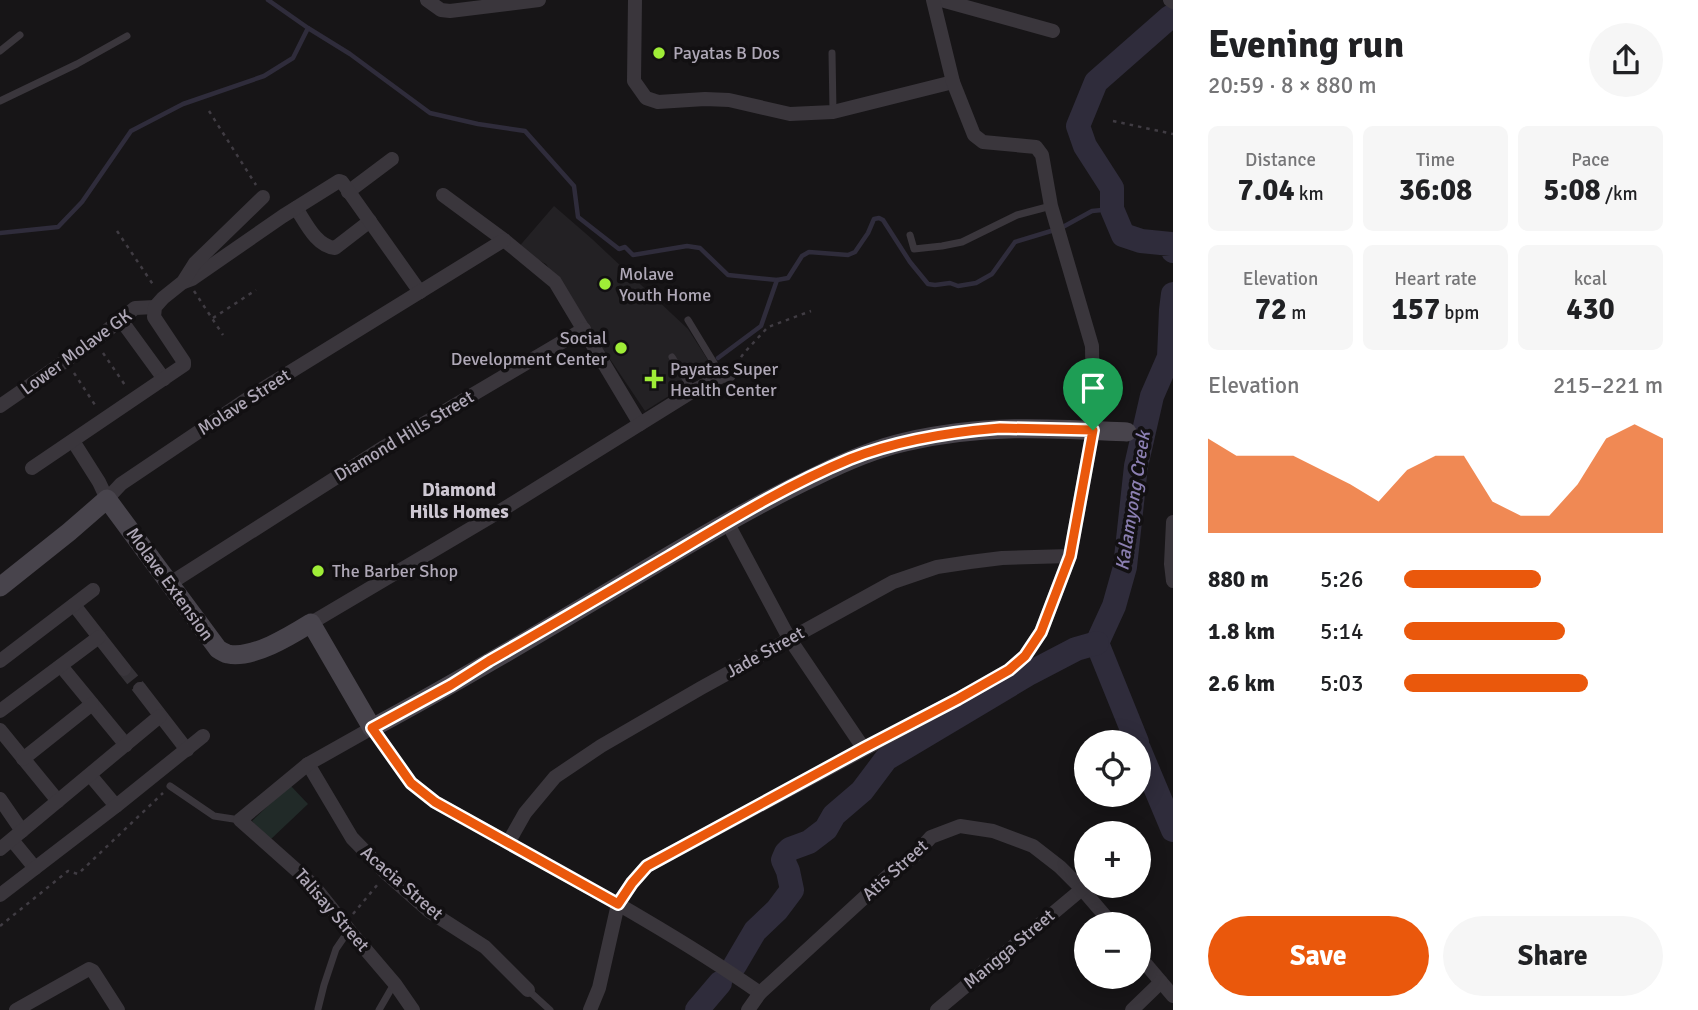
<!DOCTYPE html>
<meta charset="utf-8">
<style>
body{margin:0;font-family:Signika,sans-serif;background:#f6f6f6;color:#202124;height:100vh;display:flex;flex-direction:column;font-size:26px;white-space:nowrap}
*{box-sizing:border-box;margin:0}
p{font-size:23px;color:#757577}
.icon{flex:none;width:38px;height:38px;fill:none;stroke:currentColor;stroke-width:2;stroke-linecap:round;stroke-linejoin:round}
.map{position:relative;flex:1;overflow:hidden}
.details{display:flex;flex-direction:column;background:#fff;width:525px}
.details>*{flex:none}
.buttons{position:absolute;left:1074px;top:730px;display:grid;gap:14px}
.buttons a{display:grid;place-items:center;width:77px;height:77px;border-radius:50%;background:#fff;box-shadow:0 4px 18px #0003;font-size:35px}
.pin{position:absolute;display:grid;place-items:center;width:60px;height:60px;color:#fff;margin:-72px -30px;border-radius:50% 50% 50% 0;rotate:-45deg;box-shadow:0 0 7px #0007}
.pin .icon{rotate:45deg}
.round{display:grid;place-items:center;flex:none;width:74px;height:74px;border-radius:37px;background:#f6f6f6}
.headline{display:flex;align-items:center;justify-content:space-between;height:119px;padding:0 35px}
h1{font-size:38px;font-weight:700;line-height:52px}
.metrics{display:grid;grid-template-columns:repeat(3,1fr);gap:10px;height:119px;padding:7px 35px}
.metrics div{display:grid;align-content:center;border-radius:10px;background:#f6f6f6;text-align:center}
.metrics b{font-size:30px;font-weight:700}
.metrics small{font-size:19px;font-weight:400}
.metrics p{font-size:19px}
.chart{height:196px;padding:14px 35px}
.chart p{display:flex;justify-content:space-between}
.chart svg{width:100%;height:126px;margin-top:7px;fill:#ea580c;opacity:.7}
.action{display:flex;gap:14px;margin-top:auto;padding:14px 35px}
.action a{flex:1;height:80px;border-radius:42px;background:#ea580c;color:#fff;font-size:28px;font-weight:700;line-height:80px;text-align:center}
.action a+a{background:#f6f6f6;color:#202124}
ul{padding:0 35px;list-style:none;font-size:23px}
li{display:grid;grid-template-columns:112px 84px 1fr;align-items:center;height:52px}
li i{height:18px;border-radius:9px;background:#ea580c}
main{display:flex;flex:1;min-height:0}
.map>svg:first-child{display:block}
</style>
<main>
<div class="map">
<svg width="1173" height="1010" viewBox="0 0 1173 1010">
<rect width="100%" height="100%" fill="#171517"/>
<!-- built -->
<polygon fill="#232124" points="554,206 592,239 688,329 713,368 645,411 546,264 517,249"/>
<!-- green -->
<polygon fill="#212a28" points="290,785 308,804 270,840 252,821"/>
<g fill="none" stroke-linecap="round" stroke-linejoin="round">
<!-- stream -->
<g stroke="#2f2c3b" stroke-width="4.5">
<polyline points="268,0 308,28"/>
<polyline points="0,233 58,227 82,202 131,131 183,104 264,76 293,58 308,28 350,54 430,113 478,124 525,131 574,186 578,217 619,249 625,247 633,255 687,246 700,248 728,275 777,280 788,278 802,256 809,252 848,255 855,252 868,233 874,219 879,218 883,220 910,262 928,284 935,285 950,283 958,286 976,283 992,274 1015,242 1061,228 1092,211 1112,209"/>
<polyline points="718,358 761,326 777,280"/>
</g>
<!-- river -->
<g stroke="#2f2c3b" stroke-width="24">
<polyline points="1170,17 1096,82 1078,126 1085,146 1112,188 1112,209 1123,235 1141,241 1171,244 1173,251"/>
<polyline points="1137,742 1097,643 1114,606 1125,567 1136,466 1152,396 1169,357 1171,310 1173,294"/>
<polyline points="1139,749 1173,830"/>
<polyline points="735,965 755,931 777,910 792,890 788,871 783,860 786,853 790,849 809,842 826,829 834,815 862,791 886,759 1030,673 1076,649 1097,643"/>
<polyline points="697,1010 720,983"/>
</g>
<!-- street-tunnel -->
<polyline stroke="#353237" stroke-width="14" stroke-dasharray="14 7" stroke-linecap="butt" points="124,669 140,689"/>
<!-- path -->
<g stroke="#403c43" stroke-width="2.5" stroke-dasharray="3.5 5" stroke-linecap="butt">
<polyline points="209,111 256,185"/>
<polyline points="1113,121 1173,134"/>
<polyline points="117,231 154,286"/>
<polyline points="194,291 223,335"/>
<polyline points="213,318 256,290"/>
<polyline points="103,353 127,388"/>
<polyline points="736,364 744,353 768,327 811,311"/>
<polyline points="74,373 97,408"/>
<polyline points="353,914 378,884"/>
<polyline points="0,926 68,871 78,874 163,793"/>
</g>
<!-- lane -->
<g stroke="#3a363c" stroke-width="7">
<polyline points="0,51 20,35"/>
<polyline points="832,53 833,111"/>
<polyline points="0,101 77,64 127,36"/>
<polyline points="910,235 914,249 942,246 962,242 1017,215 1051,206"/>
<polyline points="688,320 722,376"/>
<polyline points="672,357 693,391"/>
<polyline points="170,786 214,816 240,820"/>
<polyline points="528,990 550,1010"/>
<polyline points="318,1009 324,985 336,949 349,930"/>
<polyline points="379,1010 394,984"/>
</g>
<!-- street -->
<g stroke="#3a363c" stroke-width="14">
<polyline points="427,0 441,10 450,11 539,0"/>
<polyline points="635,0 634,81 646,98 658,102 705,99 729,100 790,114 833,112 953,82"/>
<polyline points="941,0 1053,31"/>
<polyline points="1170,0 1173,2"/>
<polyline points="348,192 392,159"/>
<polyline points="443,195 504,240 555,282 640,424"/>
<path d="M296,208C306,223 316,246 335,248L370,221"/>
<polyline points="184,282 192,279 283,216 339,181 342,182 420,292"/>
<polyline points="121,320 164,379"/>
<polyline points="0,406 94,341 135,308 155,307"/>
<polyline points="73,441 99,482 107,499 121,484 256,393 504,240"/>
<polyline points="32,468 184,365 184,362 154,317 155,307 163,298 183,282 195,263 263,197"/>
<polyline points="727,522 789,638 864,749"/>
<polyline points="1173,522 1171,564 1173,581"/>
<polyline points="169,584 384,447 584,329"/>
<polyline points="74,605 124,669"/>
<polyline points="311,623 497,513 693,391 722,376 729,375"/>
<polyline points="0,661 93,590"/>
<polyline points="61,666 126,745"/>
<polyline points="140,689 187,750"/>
<polyline points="0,711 99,637"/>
<polyline points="0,730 58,801"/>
<polyline points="23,759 92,704"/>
<polyline points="308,764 352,838 387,874 429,911 485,947 528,990"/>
<polyline points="90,775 116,806"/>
<polyline points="0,799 22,831"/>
<polyline points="12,840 35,868"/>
<polyline points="508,843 525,813 555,777 601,746 701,688 893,582 937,567 970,562 1002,558 1070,556"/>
<polyline points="0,849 160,716"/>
<polyline points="0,895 116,806 203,736"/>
<polyline points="1139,956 1173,996"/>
<polyline points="16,1010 89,969 93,971 118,1010"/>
<path d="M413,1010L395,984L349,930L312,884L240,820L308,764L372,728L411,783L435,802C544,864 657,921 760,993"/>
<polyline points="590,1010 599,988 618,904 632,883 647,866 958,699 1009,670 1025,656 1041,632 1070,556 1093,430 1092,346 1051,206 1042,155 1036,147 983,142 974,135 953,82 933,0"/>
<polyline points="748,1010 760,993 891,873 914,856 931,837 960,826 993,831 1033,846 1060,867 1082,889 1112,924"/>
<polyline points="937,1010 1082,889"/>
<polyline points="1132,1010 1161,982"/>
</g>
<!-- secondary -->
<path stroke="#48444c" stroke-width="19" d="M0,587L69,532L107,499L218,649C221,651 224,653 228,654C253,659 290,636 311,623L372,728C469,676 563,619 657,563C709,532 761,502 816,476C844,462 874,449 905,442C980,424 1051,428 1127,432"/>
</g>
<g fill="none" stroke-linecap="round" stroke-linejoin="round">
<defs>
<path id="route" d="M1000,428L1093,430L1070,556L1041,632L1025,656L1009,670L958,699L864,748L647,866L632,883L618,904L435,802L411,783L372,728L451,685L489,661C549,627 608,592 668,557C727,522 787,485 850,459C898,440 950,432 1000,428Z"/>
</defs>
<!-- route casing -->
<use href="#route" stroke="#fff" stroke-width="14"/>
<!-- route -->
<use href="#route" stroke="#ea580c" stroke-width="9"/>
</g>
<!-- markers -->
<g fill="#9fed37" stroke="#121012" stroke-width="2.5">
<circle cx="659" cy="53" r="7"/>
<circle cx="605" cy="284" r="7"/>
<circle cx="621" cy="348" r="7"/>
<path d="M650.5 368.5h7v7h7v7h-7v7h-7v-7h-7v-7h7z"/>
<circle cx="318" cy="571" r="7"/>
</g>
<g text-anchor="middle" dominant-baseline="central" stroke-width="7" stroke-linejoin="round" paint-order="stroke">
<!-- poi labels -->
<g font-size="18" fill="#afa8b7" stroke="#121012" text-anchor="start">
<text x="673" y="53">Payatas B Dos</text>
<text x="619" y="274">Molave<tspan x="619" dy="21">Youth Home</tspan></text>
<text x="607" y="338" text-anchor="end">Social<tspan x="607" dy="21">Development Center</tspan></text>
<text x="670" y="369">Payatas Super<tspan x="670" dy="21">Health Center</tspan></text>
<text x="332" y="571">The Barber Shop</text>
</g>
<!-- street labels -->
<g font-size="18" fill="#afa8b7" stroke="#121012">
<text transform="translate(76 352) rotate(-36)">Lower Molave GK</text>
<text transform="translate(244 402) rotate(-33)">Molave Street</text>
<text transform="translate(404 436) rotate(-31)">Diamond Hills Street</text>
<text transform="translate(170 584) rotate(54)">Molave Extension</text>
<text transform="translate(765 652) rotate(-29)">Jade Street</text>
<text transform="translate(895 870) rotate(-42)">Atis Street</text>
<text transform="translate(402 883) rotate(41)">Acacia Street</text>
<text transform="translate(332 910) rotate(49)">Talisay Street</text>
<text transform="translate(1009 949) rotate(-40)">Mangga Street</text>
</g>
<!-- neighbourhood labels -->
<g font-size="19" font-weight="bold" fill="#cec8d3" stroke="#121012">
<text x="459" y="490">Diamond<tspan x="459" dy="22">Hills Homes</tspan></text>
</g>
<!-- water labels -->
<g font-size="19" font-style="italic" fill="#8b7fb1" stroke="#121012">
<text transform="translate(1133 501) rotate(-81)">Kalamyong Creek</text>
</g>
</g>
</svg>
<div class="buttons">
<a><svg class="icon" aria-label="locate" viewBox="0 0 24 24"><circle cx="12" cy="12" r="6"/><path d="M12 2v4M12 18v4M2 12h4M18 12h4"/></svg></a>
<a>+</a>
<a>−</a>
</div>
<div class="pin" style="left:1093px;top:430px;background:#1e9e55"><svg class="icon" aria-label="arrive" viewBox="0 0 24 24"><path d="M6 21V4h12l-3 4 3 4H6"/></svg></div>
</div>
<section class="details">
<div class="headline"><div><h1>Evening run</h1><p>20:59 · 8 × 880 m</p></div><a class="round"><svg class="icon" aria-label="share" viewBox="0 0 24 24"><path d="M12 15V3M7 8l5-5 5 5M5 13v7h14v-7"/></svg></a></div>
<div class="metrics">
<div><p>Distance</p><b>7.04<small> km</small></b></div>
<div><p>Time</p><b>36:08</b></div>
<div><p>Pace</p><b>5:08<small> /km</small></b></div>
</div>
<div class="metrics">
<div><p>Elevation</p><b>72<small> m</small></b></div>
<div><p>Heart rate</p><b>157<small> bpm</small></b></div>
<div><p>kcal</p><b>430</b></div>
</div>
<div class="chart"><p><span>Elevation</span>215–221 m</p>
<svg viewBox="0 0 160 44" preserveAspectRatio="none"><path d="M0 44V11L10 17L20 17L30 17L40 22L50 27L60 33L70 22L80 17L90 17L100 33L110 38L120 38L130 27L140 11L150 6L160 11V44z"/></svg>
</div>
<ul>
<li><b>880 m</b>5:26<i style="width:53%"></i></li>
<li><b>1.8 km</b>5:14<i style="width:62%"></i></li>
<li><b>2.6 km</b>5:03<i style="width:71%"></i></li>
</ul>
<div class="action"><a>Save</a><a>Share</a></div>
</section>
</main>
